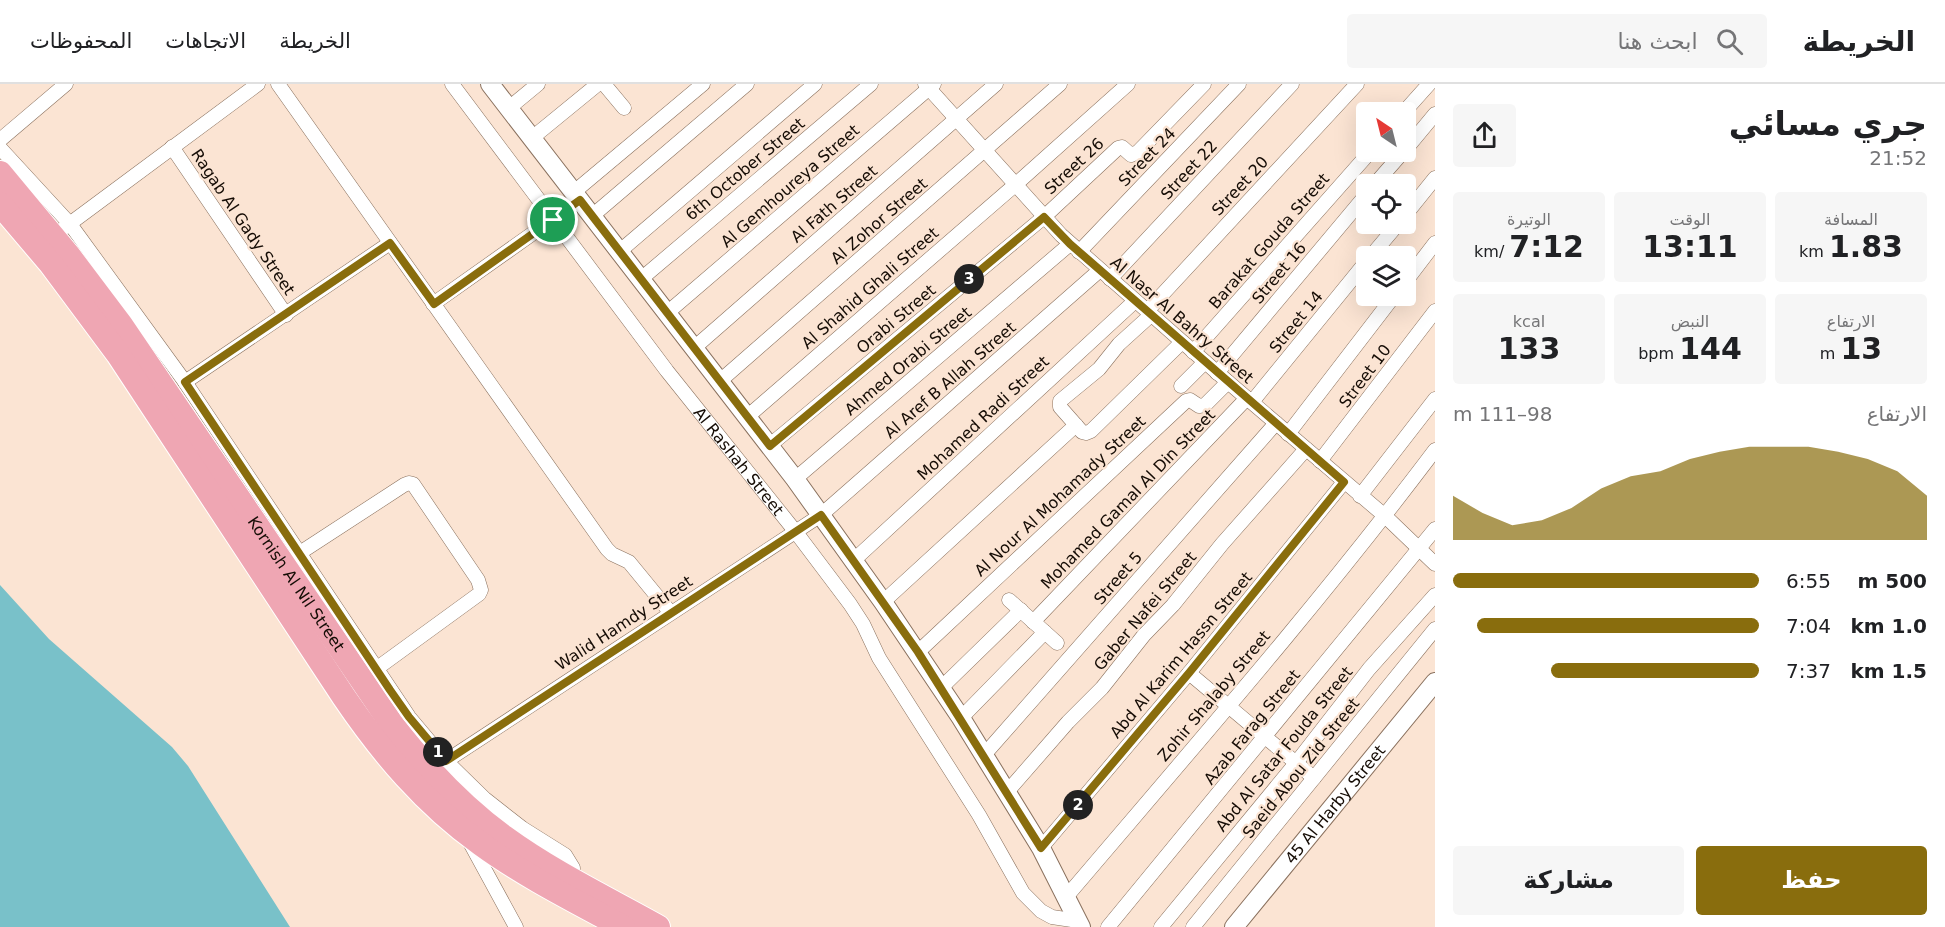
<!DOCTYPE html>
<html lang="ar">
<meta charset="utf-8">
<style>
body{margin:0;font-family:"DejaVu Sans","Noto Naskh Arabic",sans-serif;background:#f6f6f6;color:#202124;direction:rtl;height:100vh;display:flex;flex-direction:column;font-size:22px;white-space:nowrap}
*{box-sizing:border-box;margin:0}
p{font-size:20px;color:#757577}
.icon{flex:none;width:33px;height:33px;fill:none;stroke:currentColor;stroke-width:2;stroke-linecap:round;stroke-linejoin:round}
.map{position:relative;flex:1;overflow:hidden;direction:ltr}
.details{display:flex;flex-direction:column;background:#fff;width:510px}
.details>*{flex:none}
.needle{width:39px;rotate:325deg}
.tools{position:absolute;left:1356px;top:18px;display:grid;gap:12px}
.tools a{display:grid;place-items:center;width:60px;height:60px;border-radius:6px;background:#fff;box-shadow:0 6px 24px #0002;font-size:30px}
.pin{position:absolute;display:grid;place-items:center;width:51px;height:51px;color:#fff;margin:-26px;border:3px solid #fff;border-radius:50%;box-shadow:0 2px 6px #0007}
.km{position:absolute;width:30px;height:30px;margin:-15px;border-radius:50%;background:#222;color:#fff;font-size:16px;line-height:30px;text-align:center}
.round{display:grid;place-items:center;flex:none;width:63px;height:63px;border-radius:6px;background:#f6f6f6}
.overview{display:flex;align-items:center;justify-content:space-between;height:102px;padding:0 18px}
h1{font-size:33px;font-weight:700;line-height:45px}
.metrics{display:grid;grid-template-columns:repeat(3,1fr);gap:9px;height:102px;padding:6px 18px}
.metrics div{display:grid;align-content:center;border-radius:6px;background:#f6f6f6;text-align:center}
.metrics b{font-size:30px;font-weight:700}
.metrics small{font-size:16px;font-weight:400}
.metrics p{font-size:16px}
.chart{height:168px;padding:12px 18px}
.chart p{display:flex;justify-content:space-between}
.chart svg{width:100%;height:108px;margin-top:6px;fill:#896d0d;opacity:.7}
.primary-button{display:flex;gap:12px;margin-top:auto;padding:12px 18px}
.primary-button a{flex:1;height:69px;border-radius:6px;background:#896d0d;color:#fff;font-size:24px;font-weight:700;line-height:69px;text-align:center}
.primary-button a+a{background:#f6f6f6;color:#202124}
ul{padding:0 18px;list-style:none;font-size:20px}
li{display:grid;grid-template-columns:96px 72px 1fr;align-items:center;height:45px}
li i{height:15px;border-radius:8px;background:#896d0d}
header{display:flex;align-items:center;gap:36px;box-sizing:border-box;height:84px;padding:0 30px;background:#fff;border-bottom:2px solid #e0e0e0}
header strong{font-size:28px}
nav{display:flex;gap:33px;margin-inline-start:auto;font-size:21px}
.search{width:420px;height:54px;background:#f6f6f6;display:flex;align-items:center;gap:15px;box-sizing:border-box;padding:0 21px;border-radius:6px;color:#757577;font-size:22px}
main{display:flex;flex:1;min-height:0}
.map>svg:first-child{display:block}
</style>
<header>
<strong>الخريطة</strong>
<div class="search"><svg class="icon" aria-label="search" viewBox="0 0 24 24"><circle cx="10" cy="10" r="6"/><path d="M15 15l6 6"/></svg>ابحث هنا</div>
<nav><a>الخريطة</a><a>الاتجاهات</a><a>المحفوظات</a></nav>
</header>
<main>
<section class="details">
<div class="overview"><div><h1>جري مسائي</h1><p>21:52</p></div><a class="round"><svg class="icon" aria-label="share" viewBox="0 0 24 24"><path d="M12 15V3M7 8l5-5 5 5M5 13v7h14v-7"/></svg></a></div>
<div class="metrics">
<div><p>المسافة</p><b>1.83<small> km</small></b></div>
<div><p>الوقت</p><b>13:11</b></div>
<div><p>الوتيرة</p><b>7:12<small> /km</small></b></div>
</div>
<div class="metrics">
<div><p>الارتفاع</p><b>13<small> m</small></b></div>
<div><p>النبض</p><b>144<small> bpm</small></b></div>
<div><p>kcal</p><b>133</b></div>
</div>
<div class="chart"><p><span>الارتفاع</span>98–111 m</p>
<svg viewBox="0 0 160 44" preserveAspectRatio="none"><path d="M0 44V26L10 33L20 38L30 36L40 31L50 23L60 18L70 16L80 11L90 8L100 6L110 6L120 6L130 8L140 11L150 16L160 26V44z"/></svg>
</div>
<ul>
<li><b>500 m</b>6:55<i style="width:100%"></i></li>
<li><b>1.0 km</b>7:04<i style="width:92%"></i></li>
<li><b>1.5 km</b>7:37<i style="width:68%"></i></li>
</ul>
<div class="primary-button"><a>حفظ</a><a>مشاركة</a></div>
</section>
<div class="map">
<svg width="1435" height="843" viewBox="0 0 1435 843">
<rect width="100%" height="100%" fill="#fbe4d3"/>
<!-- water -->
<polygon fill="#79c1c9" points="0,501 49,555 172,663 188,682 290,843 0,843"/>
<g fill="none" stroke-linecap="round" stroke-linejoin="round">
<defs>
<g id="minor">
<polyline points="278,0 607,465 612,470 629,478 670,528"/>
<path id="s1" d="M452,0L667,287L795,447L850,520L863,540L879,574L979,731L1023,809L1041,827L1052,833L1078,837"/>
<polyline points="604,0 624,24"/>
<polyline points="925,0 1061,151 1228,298 1385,432 1435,480"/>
<polyline points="509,24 538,0"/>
<polyline points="1404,28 1429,0"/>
<polyline points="532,54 598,0"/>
<polyline points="0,56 66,0"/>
<polyline points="172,63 286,231"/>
<polyline points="0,64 70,140 185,298 409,633 446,677 485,715 522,744 565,771 573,784 572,795"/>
<polyline points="1406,65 1435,30"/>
<polyline points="1375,100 1403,68"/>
<polyline points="574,108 703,0"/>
<polyline points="1406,130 1435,94"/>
<polyline points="592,132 747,0"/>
<polyline points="64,144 258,0"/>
<polyline points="620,167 815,0"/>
<polyline points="1079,168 1239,0"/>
<polyline points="1371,172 1398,140"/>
<polyline points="641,195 871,0"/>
<polyline points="1110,195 1292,0"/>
<polyline points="1406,197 1435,159"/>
<polyline points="433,220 580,116"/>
<polyline points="1147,227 1357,0"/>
<polyline points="667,229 934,0"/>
<polyline points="1151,231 1119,260 1099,285 1060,317 1060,323 1082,348 1086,349 1091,347 1182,258"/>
<polyline points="694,264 996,0"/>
<polyline points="1193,268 1370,68"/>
<polyline points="1217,289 1366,111"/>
<polyline points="720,297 1060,0"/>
<polyline points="185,298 390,159"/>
<polyline points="1181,302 1205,278"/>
<polyline points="1252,318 1366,178"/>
<polyline points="747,333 1015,101 1128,0"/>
<polyline points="1288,350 1394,212"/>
<polyline points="769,362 1044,133 1118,64 1122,63 1131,71 1138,68 1204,0"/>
<polyline points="1320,377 1435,227"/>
<polyline points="795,395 1070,160"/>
<polyline points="1360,412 1435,315"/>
<polyline points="292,474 404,401 409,399 413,400 478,496 481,506 479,510 376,585"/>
<polyline points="854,476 1135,217"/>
<polyline points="1009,516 1057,559"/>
<polyline points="883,518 1076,341"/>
<polyline points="1033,538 1247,314"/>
<polyline points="918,568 1186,317 1190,316 1199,322 1205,321 1228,298"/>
<polyline points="1189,589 1314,694"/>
<polyline points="941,604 1021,526"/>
<polyline points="961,634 1045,548"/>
<polyline points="984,671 1276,339"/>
<polyline points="446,677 821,431 1100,186"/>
<polyline points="1007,708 1068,638 1102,604 1144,551 1173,521 1222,460 1306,365"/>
<polyline points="468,755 516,843"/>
<polyline points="1041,764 1189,589 1344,398"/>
<path d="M1067,812C1192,665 1319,520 1435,366"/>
<polyline points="1108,843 1435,445"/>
<polyline points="1161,843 1296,679 1369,585 1435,511"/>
<polyline points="1193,843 1435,545"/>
</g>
<g id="tertiary">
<polyline points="490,0 795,395 883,518 961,634 1041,764 1081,843"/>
<path id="s2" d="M1234,843L1435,598"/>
</g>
<g id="trunk">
<path id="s3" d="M0,89L69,172L121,241L391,639C424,682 460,721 504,753C552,788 606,814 658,843"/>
<path d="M0,120L51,180L118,270L344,613C382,669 425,720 481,760C525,792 575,817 623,843"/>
</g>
</defs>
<!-- minor casing -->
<use href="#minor" stroke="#8a715e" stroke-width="15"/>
<!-- tertiary casing -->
<use href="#tertiary" stroke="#8a715e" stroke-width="20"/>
<!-- trunk casing -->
<use href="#trunk" stroke="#fff" stroke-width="26"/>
<!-- minor -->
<use href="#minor" stroke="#fff" stroke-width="14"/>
<!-- tertiary -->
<use href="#tertiary" stroke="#fff" stroke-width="18"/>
<!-- trunk -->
<use href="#trunk" stroke="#efa6b3" stroke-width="24"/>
</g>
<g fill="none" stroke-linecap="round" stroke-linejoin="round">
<defs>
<polygon id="route" points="580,116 770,362 1044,133 1070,160 1344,398 1189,589 1041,764 918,568 821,431 446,677 409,633 390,606 185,298 390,159 434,220"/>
</defs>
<!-- route casing -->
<use href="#route" stroke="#fff" stroke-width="12"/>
<!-- route -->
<use href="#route" stroke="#896d0d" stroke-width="8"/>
</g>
<g text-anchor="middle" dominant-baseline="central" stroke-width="4.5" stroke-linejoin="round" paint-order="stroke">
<!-- street labels -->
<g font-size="16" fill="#150c05" stroke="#fbe4d3">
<text transform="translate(1147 73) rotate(-46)">Street 24</text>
<text transform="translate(1074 82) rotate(-43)">Street 26</text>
<text transform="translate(745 85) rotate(-40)">6th October Street</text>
<text transform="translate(1189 86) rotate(-47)">Street 22</text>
<text transform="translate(790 102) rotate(-41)">Al Gemhoureya Street</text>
<text transform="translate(1240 102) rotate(-47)">Street 20</text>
<text transform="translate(834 120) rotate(-41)">Al Fath Street</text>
<text transform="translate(879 137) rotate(-41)">Al Zohor Street</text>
<text transform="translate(243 138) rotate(56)">Ragab Al Gady Street</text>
<text transform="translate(1269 157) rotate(-49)">Barakat Gouda Street</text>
<text transform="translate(1279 189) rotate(-50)">Street 16</text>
<text transform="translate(870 204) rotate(-41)">Al Shahid Ghali Street</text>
<text transform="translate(896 235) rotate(-40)">Orabi Street</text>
<text transform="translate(1182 236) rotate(41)">Al Nasr Al Bahry Street</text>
<text transform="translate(1296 238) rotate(-51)">Street 14</text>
<text transform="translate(908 277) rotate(-40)">Ahmed Orabi Street</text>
<text transform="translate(1365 292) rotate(-53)">Street 10</text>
<text transform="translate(950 296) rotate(-41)">Al Aref B Allah Street</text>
<text transform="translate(983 334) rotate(-43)">Mohamed Radi Street</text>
<text stroke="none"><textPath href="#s1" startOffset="474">Al Rashah Street</textPath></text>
<text transform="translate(1060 412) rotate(-43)">Al Nour Al Mohamady Street</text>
<text transform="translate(1128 415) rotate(-46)">Mohamed Gamal Al Din Street</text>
<text transform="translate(1118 494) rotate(-49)">Street 5</text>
<text stroke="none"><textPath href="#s3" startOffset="507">Kornish Al Nil Street</textPath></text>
<text transform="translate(1145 527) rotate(-50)">Gaber Nafei Street</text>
<text transform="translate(624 539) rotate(-33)">Walid Hamdy Street</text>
<text transform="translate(1181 571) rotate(-50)">Abd Al Karim Hassn Street</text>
<text transform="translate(1214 612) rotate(-50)">Zohir Shalaby Street</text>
<text transform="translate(1252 643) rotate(-51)">Azab Farag Street</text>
<text transform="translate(1284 665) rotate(-51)">Abd Al Satar Fouda Street</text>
<text transform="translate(1301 684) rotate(-51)">Saeid Abou Zid Street</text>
<text stroke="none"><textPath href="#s2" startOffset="159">45 Al Harby Street</textPath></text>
</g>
</g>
</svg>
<div class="tools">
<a><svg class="needle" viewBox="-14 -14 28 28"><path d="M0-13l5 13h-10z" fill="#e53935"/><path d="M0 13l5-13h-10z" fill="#757577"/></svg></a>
<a><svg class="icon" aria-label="locate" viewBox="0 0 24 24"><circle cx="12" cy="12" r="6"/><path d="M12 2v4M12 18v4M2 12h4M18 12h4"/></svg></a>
<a><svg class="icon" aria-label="layers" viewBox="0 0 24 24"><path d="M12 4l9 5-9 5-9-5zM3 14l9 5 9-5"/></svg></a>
</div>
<div class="pin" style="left:553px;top:136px;background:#1e9e55"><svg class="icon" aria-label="arrive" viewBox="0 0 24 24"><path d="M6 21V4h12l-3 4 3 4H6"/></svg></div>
<b class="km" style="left:438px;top:668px">1</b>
<b class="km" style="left:1078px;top:721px">2</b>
<b class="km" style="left:969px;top:195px">3</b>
</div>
</main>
